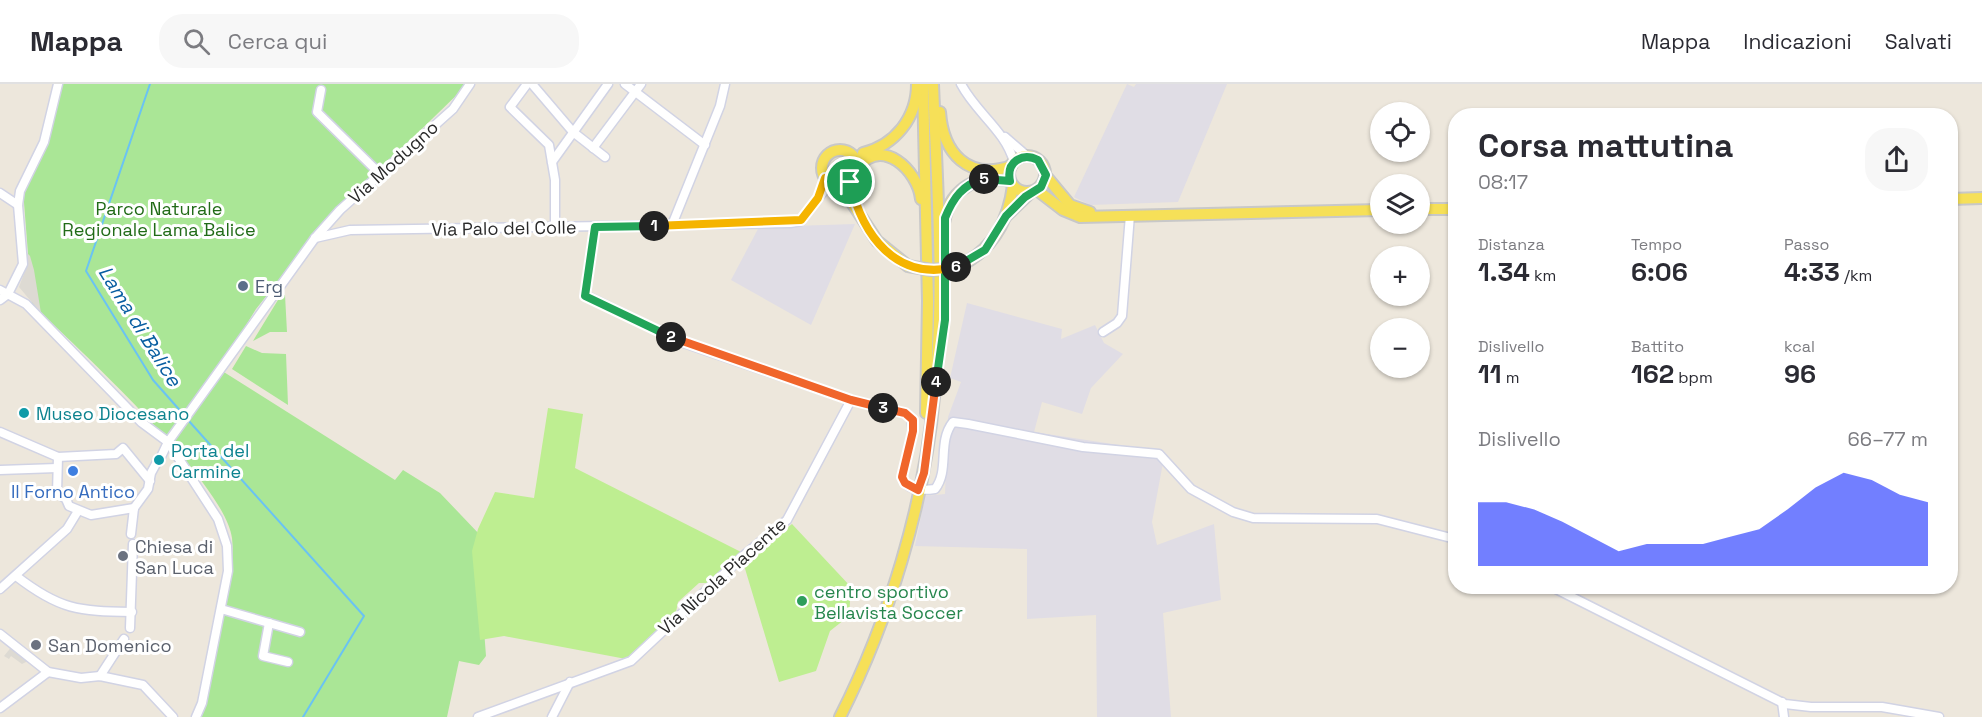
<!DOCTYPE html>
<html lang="it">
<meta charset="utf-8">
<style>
body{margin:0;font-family:"Space Grotesk",sans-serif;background:#f7f7f7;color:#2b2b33;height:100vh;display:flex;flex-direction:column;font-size:22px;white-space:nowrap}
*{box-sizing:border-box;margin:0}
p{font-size:20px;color:#7c7c81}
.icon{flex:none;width:33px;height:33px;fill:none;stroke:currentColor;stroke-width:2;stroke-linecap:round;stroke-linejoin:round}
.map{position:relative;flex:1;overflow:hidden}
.panel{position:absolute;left:1448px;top:24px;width:510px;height:486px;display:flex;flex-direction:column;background:#fff;border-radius:24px;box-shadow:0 2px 4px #0004}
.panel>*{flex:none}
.controls{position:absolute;left:1370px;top:18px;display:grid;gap:12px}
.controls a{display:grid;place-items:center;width:60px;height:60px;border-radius:50%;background:#fff;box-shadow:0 2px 4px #0004;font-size:30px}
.pin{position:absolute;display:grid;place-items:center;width:51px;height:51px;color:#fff;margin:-26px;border:3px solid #fff;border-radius:50%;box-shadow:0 2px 6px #0007}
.km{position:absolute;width:30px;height:30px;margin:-15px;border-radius:50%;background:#222;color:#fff;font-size:16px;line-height:30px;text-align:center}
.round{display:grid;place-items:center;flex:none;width:63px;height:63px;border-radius:24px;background:#f7f7f7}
.headline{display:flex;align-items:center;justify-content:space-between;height:102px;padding:0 30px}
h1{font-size:33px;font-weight:800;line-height:45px}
.metrics{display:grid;grid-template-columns:repeat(3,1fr);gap:9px;height:102px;padding:6px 30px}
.metrics div{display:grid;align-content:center}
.metrics b{font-size:26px;font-weight:800}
.metrics small{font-size:16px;font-weight:400}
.metrics p{font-size:16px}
.chart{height:168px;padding:12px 30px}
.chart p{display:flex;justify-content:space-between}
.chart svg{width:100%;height:108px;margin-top:6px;fill:#374aff;opacity:.7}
header{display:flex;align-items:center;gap:36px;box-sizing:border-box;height:84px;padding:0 30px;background:#fff;border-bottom:2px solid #e1e1e2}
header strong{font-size:28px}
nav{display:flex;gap:33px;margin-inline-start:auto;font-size:21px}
.search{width:420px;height:54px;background:#f7f7f7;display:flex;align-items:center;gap:15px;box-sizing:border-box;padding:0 21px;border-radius:24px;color:#7c7c81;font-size:22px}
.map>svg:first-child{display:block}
</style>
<header>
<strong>Mappa</strong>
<div class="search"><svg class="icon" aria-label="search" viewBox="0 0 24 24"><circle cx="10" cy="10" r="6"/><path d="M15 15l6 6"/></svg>Cerca qui</div>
<nav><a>Mappa</a><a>Indicazioni</a><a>Salvati</a></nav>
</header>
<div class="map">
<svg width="1982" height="633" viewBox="0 0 1982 633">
<rect width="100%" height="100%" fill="#ede7dc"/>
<!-- industrial -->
<g fill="#e0dde5">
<polygon points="1127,0 1134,3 1136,0 1227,0 1178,118 1090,121 1074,113"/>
<polygon points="855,140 811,241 731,196 759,143"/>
<polygon points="967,219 1062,245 1061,255 1095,241 1104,259 1123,270 1091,304 1082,330 1042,318 1034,348 1165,368 1152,438 1157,461 1214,440 1221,516 1163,529 1171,633 1097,633 1096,531 1027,535 1027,465 915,462 925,412 945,410 948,333 961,298 950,294"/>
</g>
<!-- green -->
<g fill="#aae696">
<path d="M63,0H468L324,140L256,225L219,285L395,396L403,386L440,409L481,452L479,480L486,572L479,581L459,577L447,633H197C205,599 213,565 221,531C226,506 235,480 232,454C224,397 77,264 32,220L23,106L45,62Z"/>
<polygon points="281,211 285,211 287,248 270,248 253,257"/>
<polygon points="246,262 262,269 286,270 288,321 232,285"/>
</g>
<!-- pitch -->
<g fill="#beee91">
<polygon points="548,324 583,330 575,384 741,468 708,499 699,499 678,518 676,528 626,575 504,552 480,556 472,467 478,445 495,408 534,414"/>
<polygon points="792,440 851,503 849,532 830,547 816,587 779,598 743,478"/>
</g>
<!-- plaza -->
<g fill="#dddad3">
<polygon points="26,168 30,172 34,186 41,229 19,203 28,179"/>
<polygon points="13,561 32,575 22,580 11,572 9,575 4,572"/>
</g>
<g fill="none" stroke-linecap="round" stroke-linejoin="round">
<!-- stream -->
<g stroke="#6ac3f3" stroke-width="2">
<polyline points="150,0 86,187 153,296 184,331"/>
<polyline points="188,336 364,532 303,633"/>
</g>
<defs>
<g id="minor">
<polyline points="527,0 510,23 549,61 555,96 555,143"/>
<polyline points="532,0 573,48 605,73"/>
<polyline points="625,0 705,61"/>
<path d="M961,0C976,29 1005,46 1014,78"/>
<polyline points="321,6 317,28 380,90"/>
<polyline points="1005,53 1027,72"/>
<polyline points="593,64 641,0"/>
<polyline points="552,78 608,0"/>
<polyline points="0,109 18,121"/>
<polyline points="672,141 720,22 725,0"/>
<polyline points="315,154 350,146 790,139 801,137 830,99"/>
<polyline points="0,206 26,220 141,338 168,358 218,435 227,462 228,487 202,619 196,633"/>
<polyline points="0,216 8,210 23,180 18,121 20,107 44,58 58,0"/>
<polyline points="1103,248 1117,239 1122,232 1130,131"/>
<path d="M851,316L905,329L911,334L913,347L902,393C907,407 922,407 935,405C950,386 937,358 953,338L968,340L1083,363L1159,370L1191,405L1233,428L1253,434L1377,435L1455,455"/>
<polyline points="0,348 58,373 57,409 66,415 69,422 91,431 134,424"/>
<polyline points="58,373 116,370 123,364 150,397"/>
<polyline points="160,375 168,358 315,154 340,126 453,25 470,0"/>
<polyline points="0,386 57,384"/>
<polyline points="131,450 134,424 148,405 151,389 157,378"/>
<path d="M16,492C60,526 78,527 132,528"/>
<polyline points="1550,502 1785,620 1811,623 1882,623 1939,633"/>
<polyline points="0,505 67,445 78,427"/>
<polyline points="221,525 300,548"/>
<polyline points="269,539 263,572 288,578"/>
<polyline points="130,544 133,460"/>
<polyline points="0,550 48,588 81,594 100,592 143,601 173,633"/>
<polyline points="100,592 124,555"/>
<polyline points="1782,618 1784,633"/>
<polyline points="0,624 48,588"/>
<polyline points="478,633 631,577 743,472 787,436 851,316 681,258 585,211 595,143"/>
<polyline points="552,633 570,598"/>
</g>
<g id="major">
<polyline points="923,0 928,217 926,329"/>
<path d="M940,28C943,69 968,97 1011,82"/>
<circle cx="840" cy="84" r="18"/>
<path d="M863,69C895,61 917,34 917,0"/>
<circle cx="1027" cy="90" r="18"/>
<path d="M858,84C881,52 918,86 921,115"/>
<polyline points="1045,91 1070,121 1090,128"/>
<polyline points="841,102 877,157 908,182"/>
<polyline points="1037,106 1063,126 1080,133 1380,126"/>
<polyline points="1950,115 1982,114"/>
<polyline points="1419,125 1455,125"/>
<polyline points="1006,132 1031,108"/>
<path d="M943,153C943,112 969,88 1010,97"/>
<path d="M954,184C990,170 1008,139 1013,102"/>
<path d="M840,633C889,536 924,421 934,313C945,210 937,103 933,0"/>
</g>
</defs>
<!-- minor casing -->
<use href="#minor" stroke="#d1d3e4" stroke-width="11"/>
<!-- major casing -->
<use href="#major" stroke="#c8c8c8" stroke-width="14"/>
<!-- minor -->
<use href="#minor" stroke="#fff" stroke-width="8"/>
<!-- major -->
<use href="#major" stroke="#f6e058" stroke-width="10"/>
<defs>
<polyline id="major-bridge" points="908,182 931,186 954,184"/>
</defs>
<!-- major-bridge casing -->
<use href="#major-bridge" stroke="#c8c8c8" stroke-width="14" stroke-linecap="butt"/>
<!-- major-bridge -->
<use href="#major-bridge" stroke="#f6e058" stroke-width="10"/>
</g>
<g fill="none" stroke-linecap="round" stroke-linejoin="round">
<defs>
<polyline id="split-1" points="654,142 801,136 818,114 825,94 836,101 850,98"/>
<polyline id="split-2" points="654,142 595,143 585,212 671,253"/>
<polyline id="split-3" points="671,253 851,316 883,324"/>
<polyline id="split-4" points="883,324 905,329 913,336 913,347 902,393 905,399 918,406 924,389 936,298"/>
<path id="split-5" d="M936,298L945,236V134C953,114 963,100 984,95"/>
<path id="split-6" d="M956,183L985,166L1006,132L1025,113L1041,103L1046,91L1038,76C1022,68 1006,78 1010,97L984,95"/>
<path id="split-7" d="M850,98C862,151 896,198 956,183"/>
</defs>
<!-- split-1 casing -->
<use href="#split-1" stroke="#fff" stroke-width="12"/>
<!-- split-2 casing -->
<use href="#split-2" stroke="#fff" stroke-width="12"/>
<!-- split-3 casing -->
<use href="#split-3" stroke="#fff" stroke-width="12"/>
<!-- split-4 casing -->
<use href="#split-4" stroke="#fff" stroke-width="12"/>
<!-- split-5 casing -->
<use href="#split-5" stroke="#fff" stroke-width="12"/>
<!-- split-6 casing -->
<use href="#split-6" stroke="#fff" stroke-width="12"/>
<!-- split-7 casing -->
<use href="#split-7" stroke="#fff" stroke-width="12"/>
<!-- split-1 -->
<use href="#split-1" stroke="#f5b400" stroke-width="8"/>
<!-- split-2 -->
<use href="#split-2" stroke="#22a559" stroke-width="8"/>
<!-- split-3 -->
<use href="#split-3" stroke="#f0652b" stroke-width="8"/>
<!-- split-4 -->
<use href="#split-4" stroke="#f0652b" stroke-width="8"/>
<!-- split-5 -->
<use href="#split-5" stroke="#22a559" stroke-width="8"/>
<!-- split-6 -->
<use href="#split-6" stroke="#22a559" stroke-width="8"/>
<!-- split-7 -->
<use href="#split-7" stroke="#f5b400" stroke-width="8"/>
</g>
<!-- markers -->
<circle fill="#5c6f8a" stroke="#fff" stroke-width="2" cx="243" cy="202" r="6"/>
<g fill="#0f9aa8" stroke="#fff" stroke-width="2">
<circle cx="24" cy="329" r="6"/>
<circle cx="159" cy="376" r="6"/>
</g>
<circle fill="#3f7fe0" stroke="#fff" stroke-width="2" cx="73" cy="387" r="6"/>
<g fill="#6b7280" stroke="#fff" stroke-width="2">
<circle cx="123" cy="472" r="6"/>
<circle cx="36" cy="561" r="6"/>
</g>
<circle fill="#2e9e5b" stroke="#fff" stroke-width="2" cx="802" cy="517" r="6"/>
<g text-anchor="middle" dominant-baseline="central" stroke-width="6" stroke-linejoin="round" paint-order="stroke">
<!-- street labels -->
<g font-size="18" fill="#2a2a2a" stroke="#fff">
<text transform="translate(393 78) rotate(-42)">Via Modugno</text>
<text transform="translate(504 144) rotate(-1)">Via Palo del Colle</text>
<text transform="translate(722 492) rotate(-42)">Via Nicola Piacente</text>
</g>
<!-- park labels -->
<g font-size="18" fill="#216b17" stroke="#fff">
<text x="159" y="124">Parco Naturale<tspan x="159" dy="21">Regionale Lama Balice</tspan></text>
</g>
<!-- service labels -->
<g font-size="18" fill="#4e5e75" stroke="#fff" text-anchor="start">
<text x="255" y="202">Erg</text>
</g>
<!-- culture labels -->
<g font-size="18" fill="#0d838f" stroke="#fff" text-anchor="start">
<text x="36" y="329">Museo Diocesano</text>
<text x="171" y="366">Porta del<tspan x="171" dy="21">Carmine</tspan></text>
</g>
<!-- shop labels -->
<g font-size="18" fill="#366cbe" stroke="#fff">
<text x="73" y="407">Il Forno Antico</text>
</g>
<!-- worship labels -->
<g font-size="18" fill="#5b616d" stroke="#fff" text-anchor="start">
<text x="135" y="462">Chiesa di<tspan x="135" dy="21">San Luca</tspan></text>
<text x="48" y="561">San Domenico</text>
</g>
<!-- leisure labels -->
<g font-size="18" fill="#27864d" stroke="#fff" text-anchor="start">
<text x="814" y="507">centro sportivo<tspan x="814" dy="21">Bellavista Soccer</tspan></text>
</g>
<!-- water labels -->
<g font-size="20" font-style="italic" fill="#085ea1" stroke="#fff">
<text transform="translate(140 242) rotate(58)">Lama di Balice</text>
</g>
</g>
</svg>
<div class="controls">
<a><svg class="icon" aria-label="locate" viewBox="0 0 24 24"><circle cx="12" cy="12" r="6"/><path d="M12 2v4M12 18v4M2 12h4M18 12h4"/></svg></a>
<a><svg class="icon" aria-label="layers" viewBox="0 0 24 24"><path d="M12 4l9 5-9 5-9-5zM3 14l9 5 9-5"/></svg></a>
<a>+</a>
<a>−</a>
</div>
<div class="pin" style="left:850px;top:98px;background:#1e9e55"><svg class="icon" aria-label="arrive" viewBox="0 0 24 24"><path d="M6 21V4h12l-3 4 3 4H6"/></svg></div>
<b class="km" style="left:654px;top:142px">1</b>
<b class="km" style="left:671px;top:253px">2</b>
<b class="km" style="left:883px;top:324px">3</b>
<b class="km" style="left:936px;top:298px">4</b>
<b class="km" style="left:984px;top:95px">5</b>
<b class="km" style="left:956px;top:183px">6</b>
<section class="panel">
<div class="headline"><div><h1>Corsa mattutina</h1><p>08:17</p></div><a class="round"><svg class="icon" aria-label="share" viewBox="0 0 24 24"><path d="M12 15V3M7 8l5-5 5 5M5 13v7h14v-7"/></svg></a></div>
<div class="metrics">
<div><p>Distanza</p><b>1.34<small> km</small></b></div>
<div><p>Tempo</p><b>6:06</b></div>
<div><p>Passo</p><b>4:33<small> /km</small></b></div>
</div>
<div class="metrics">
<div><p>Dislivello</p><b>11<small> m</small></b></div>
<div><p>Battito</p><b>162<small> bpm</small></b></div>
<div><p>kcal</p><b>96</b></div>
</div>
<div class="chart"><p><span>Dislivello</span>66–77 m</p>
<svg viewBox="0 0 160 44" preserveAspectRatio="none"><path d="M0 44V18L10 18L20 21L30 26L40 32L50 38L60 35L70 35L80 35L90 32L100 29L110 21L120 12L130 6L140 9L150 15L160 18V44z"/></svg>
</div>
</section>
</div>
